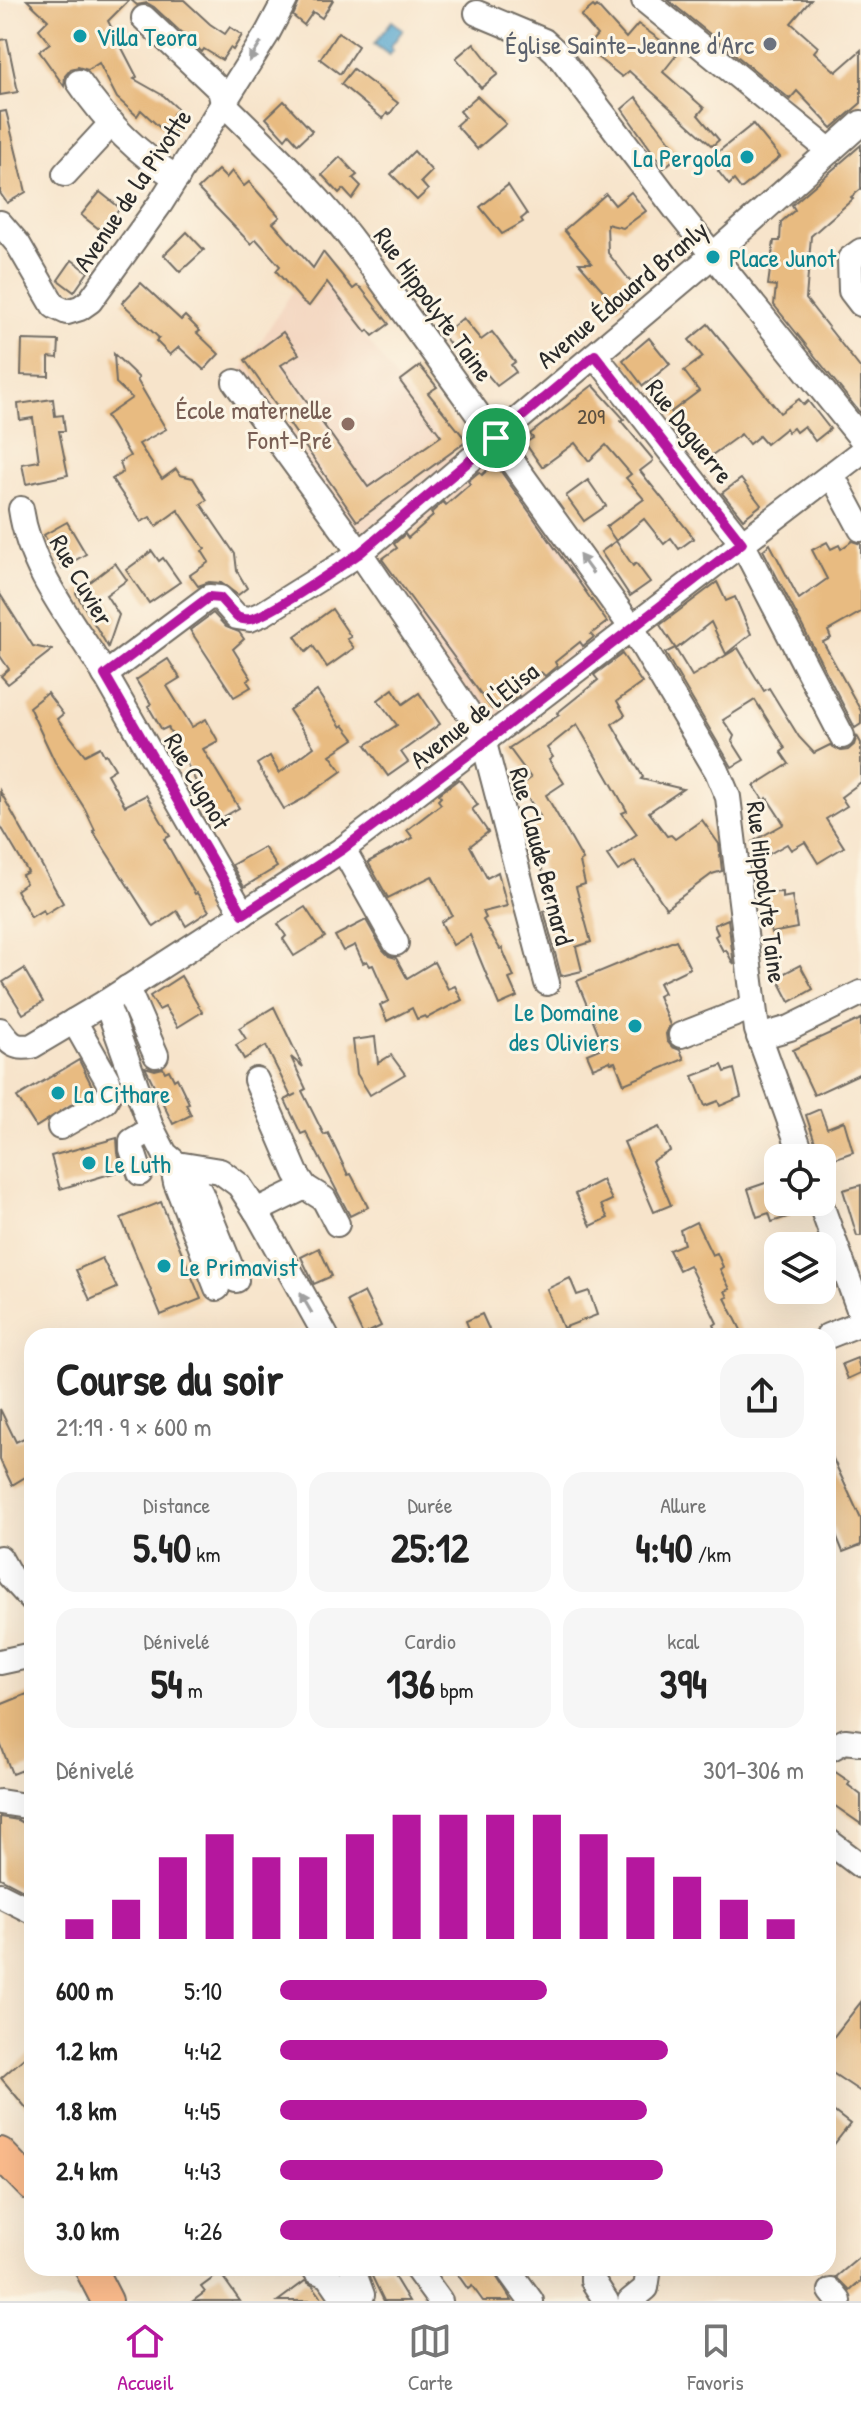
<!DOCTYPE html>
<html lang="fr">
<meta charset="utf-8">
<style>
body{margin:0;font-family:"Patrick Hand",sans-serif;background:#f6f6f6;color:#222;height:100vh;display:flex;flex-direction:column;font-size:30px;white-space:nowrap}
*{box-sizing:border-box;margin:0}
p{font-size:26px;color:#767676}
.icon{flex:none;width:44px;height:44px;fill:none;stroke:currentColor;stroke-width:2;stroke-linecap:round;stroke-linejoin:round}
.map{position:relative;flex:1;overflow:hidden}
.details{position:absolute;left:24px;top:1328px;width:812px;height:948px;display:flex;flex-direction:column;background:#fff;border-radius:24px;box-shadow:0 8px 32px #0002}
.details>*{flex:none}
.buttons{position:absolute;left:764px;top:1144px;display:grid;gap:16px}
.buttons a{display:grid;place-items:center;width:72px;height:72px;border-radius:16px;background:#fff;box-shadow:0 8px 32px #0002;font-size:40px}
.pin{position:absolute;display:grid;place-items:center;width:68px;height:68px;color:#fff;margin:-34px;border:4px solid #fff;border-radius:50%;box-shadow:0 2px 8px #0007}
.round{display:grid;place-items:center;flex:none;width:84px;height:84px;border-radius:24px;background:#f6f6f6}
.summary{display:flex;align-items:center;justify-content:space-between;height:136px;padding:0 32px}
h1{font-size:44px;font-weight:800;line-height:60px}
.figures{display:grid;grid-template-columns:repeat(3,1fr);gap:12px;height:136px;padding:8px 32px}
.figures div{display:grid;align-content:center;border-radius:20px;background:#f6f6f6;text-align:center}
.figures b{font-size:40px;font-weight:800}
.figures small{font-size:22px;font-weight:400}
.figures p{font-size:22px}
.chart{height:224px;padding:16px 32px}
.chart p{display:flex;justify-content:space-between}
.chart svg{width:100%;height:144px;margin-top:8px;stroke:#b5179e;stroke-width:6}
ul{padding:0 32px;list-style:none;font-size:26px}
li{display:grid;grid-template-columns:128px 96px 1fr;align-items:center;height:60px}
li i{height:20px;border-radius:10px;background:#b5179e}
.tabs{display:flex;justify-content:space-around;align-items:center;height:112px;border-top:2px solid #e0e0e0;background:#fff;font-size:22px;color:#767676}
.tabs a{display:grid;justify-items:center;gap:4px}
.tabs .current{color:#b5179e}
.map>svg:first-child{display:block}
</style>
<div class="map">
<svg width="861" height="2301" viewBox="0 0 861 2301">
<rect width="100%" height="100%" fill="#fcf5e5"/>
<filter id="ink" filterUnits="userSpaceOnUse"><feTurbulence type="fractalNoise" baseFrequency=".0125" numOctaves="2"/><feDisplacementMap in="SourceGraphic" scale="16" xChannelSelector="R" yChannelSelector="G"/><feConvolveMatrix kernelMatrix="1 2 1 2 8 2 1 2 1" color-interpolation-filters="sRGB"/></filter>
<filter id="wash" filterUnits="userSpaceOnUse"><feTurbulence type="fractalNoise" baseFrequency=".006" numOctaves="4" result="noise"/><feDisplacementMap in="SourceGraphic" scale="32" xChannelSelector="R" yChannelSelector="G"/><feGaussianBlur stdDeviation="1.8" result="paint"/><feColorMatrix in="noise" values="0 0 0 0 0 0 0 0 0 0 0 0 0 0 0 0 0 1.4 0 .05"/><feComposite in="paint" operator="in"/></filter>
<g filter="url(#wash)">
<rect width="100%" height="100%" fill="#f7e4cb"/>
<!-- built -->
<polygon fill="#f3d4be" points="317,271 461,467 496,438 632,628 487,740 235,382 292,292"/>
<!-- water -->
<polygon fill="#54a5ce" stroke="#40687c" stroke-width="2" points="392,21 403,30 390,47 393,50 389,55 374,44"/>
<g id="blocks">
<!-- building -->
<g fill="#e8bb81">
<polygon points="27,0 129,0 108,21 137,77 134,79 164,96 178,109 173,114 182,123 170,137 141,110 137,116 117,98 99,63 88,70 78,67 71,69 65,76 64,86 39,51 50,43 39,29 48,20"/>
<polygon points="131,0 184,0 210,24 225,34 230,27 242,35 233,50 230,48 222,60 204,49 202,52 154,7 147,3 137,5"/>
<polygon points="300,0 333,0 322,18 313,12 304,25 293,16"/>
<polygon points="668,0 811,0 791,23 818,47 814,52 836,72 861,50 861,103 832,128 797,91 790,99"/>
<polygon points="593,6 595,8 597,6 626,38 638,24 678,53 663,72 704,108 698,115 719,140 712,146 629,71 622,77 586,48 597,35 581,16"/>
<polygon points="338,32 358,46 340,74 320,59"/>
<polygon points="7,39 18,92 0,95 0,40"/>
<polygon points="474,43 498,74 481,88 456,58"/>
<polygon points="353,69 398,103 389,115 387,113 383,119 341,84"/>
<polygon points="477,96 506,124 477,149 456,125 465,117 460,111"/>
<polygon points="636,97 680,154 664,168 622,109"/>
<polygon points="284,101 312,131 298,144 289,134 285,139 266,118"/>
<polygon points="6,111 26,192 7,203 0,193 0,112"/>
<polygon points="753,124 780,157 741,189 734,180 729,185 718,171 722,168 713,156"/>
<polygon points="861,145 861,189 851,197 853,199 811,236 806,299 861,369 861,414 774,305 776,286 768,285 774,241 780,241 781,222 795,210 792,205"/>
<polygon points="414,151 432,171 421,182 428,190 417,200 391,174"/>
<polygon points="340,157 357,175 353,178 361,186 352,199 343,189 339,193 322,175"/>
<polygon points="218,170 226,178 232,171 244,186 249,182 280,217 273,223 313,268 323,252 353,289 357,286 361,288 389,324 373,336 368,330 366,332 327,282 309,306 302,301 276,271 280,266 256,239 251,244 198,189"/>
<polygon points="508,185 527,214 521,219 523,222 502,234 480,207"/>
<polygon points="100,192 120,208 103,232 81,215"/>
<polygon points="631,192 646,211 623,228 607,224 608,253 638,291 618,308 579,263 592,263 564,230 606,194 615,205"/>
<polygon points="187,232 204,250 180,272 164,255"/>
<polygon points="72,260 88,272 74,292 58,280"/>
<polygon points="141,283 181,320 185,316 200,331 197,333 219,354 204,370 179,347 170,355 156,341 159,338 122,303"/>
<polygon points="463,318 481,340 492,332 515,362 511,365 516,372 497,386 476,361 467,367 443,335"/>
<polygon points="708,324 780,413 799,399 804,405 808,401 830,429 815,441 804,426 796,432 793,428 788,432 786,428 766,444 759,436 749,444 741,434 708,458 671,412 699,391 684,371 703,357 689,340"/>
<polygon points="283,332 299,354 281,365 368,487 441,436 400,381 420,366 437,387 428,393 467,441 357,521 245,360"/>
<polygon points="649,338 670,364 643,386 623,360"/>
<polygon points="22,340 59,341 58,358 49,357 49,376 21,375"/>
<polygon points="114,354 139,378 137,380 166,429 139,444 162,479 176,469 180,475 193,478 207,500 201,504 235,554 237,571 247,588 238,595 221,583 209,582 198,586 190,575 209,562 202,551 205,549 178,510 156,526 150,517 141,522 112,479 123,472 120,462 130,456 106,416 132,398 116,383"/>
<polygon points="593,385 624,419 621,421 652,458 653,461 640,471 694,538 679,549 671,538 664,544 644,519 616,541 606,527 644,499 626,478 631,474 606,445 589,461 575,443 542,467 525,443 533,438 530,434"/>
<polygon points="53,399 55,416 63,415 65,431 59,431 68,475 26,484 22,464 39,461 33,418 20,420 18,404"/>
<polygon points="495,463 607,622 591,634 594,637 583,646 580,642 555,662 557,666 545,676 541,672 515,691 519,696 508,704 504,700 492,709 382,559 397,548 394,544 405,534 408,538 433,516 431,513 443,502 446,505 470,484 468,481 479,472 482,475"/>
<polygon points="741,479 761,505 743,519 722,493"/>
<polygon points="588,480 606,506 584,521 566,496"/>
<polygon points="67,522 86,554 62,568 44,535"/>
<polygon points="616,541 633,566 636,563 650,582 630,596 601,552"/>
<polygon points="852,541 861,544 861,612 828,631 831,638 823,642 861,711 861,724 855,728 763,550 770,544 799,599 827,579 812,550 827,542 831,549 839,545 841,549"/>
<polygon points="152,551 159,561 163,558 180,582 149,603 126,570"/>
<polygon points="115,563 127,580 106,595 119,615 108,647 76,593"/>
<polygon points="717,582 726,601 735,597 751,634 726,654 711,622 676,649 660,625"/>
<polygon points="0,594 33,646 52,650 8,684 1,676 9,669 0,656"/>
<polygon points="332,609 351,637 347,639 354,648 327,667 313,646 306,652 295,636"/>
<polygon points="213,613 226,627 239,632 244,639 233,649 251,678 247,681 251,687 234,697 190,630"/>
<polygon points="675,648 692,676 738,648 764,691 769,688 799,737 814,753 830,745 841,751 848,750 854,745 857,736 861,743 861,782 841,797 847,806 826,819 844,847 818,863 805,842 791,850 787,844 762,858 752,842 784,824 767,798 764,801 754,786 789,764 781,752 785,749 784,746 755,700 723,720 734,736 732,741 744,760 732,767 665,653"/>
<polygon points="622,654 642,683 617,701 625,715 612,724 643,777 641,779 683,789 649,812 667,836 671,835 675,839 702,820 719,844 722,871 712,874 666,908 635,861 618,871 607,855 637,834 622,813 627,811 618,795 577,724 547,748 553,757 549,760 564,783 546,795 583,860 580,862 585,884 576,887 591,942 576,947 582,971 561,976 544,911 552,909 540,861 543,859 522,826 540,816 520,786 531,778 509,748 559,715 557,713 598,680 594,675"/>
<polygon points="168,659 180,678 167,686 192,727 206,719 218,741 203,749 239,808 216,821 168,727 162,730 148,706 151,704 136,680"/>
<polygon points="393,689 403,704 419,693 440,724 401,752 408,762 388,776 366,745 397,725 378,700"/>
<polygon points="317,691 341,727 343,725 354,739 330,755 342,771 303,799 284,809 257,764 270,756 279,773 314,747 289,710"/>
<polygon points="47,693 63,714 57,719 85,755 100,747 104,755 106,754 115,769 107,774 125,806 146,795 170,836 164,839 195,894 197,893 209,911 186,926 177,911 154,927 93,831 95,830 85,809 55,762 29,707"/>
<polygon points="459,779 478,805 472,809 488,832 470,846 487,878 498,872 507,906 483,912 486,918 483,920 500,949 502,948 514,977 509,979 517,997 499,1005 470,935 453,945 441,922 452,915 432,876 388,898 368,862 413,838 407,830 441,804 438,800 441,797 439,794"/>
<polygon points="0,791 63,903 45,914 43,910 31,917 16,890 26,883 22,875 28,872 0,825"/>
<polygon points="264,847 277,867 244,887 232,865"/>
<polygon points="782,892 782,898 792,896 797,928 771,933 765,893"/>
<polygon points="305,907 325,937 294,956 283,939 286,936 278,924"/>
<polygon points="728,919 734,965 726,950 723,951 715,936 718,934 714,925"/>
<polygon points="366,920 383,950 389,956 396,958 407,978 434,962 448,989 455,986 462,1000 427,1018 425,1016 417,1019 412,1008 387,1021 380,1005 389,1001 373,965 370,966 367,961 363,963 355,945 343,951 335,936"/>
<polygon points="676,940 690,968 659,983 664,993 658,996 670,1025 666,1034 667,1041 672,1047 680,1050 684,1059 624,1084 615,1062 611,1063 610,1061 593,1068 587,1054 604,1047 577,981"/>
<polygon points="800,965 813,989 790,1002 777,977"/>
<polygon points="24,969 43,1002 23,1014 3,982"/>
<polygon points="181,976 202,1012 178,1027 165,1007 159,1010 150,996"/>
<polygon points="274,1007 303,1067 291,1057 306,1089 302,1091 324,1135 328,1133 348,1175 351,1174 368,1207 350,1216 306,1132 301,1134 285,1100 297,1094 291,1097 266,1046 244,1059 236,1045 246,1039 239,1028"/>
<polygon points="861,1019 861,1073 814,1095 793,1050"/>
<polygon points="375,1037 378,1063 391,1055 405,1074 370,1095 357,1074 353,1040"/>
<polygon points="79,1060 94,1090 36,1127 17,1097"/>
<polygon points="722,1065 725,1072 734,1069 741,1097 720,1106 718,1101 705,1106 693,1076"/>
<polygon points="145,1067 155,1070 163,1068 165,1072 169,1070 174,1080 177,1078 189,1103 186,1104 191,1115 173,1124"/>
<polygon points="820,1109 827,1128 844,1121 853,1152 822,1163 806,1115"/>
<polygon points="659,1127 670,1151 652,1161 671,1205 654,1212 624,1142"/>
<polygon points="117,1138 118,1153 123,1170 60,1189 51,1156"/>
<polygon points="602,1180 612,1200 601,1205 608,1218 591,1226 575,1194"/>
<polygon points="774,1180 778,1202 785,1202 790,1216 772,1222 769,1213 757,1217 748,1189"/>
<polygon points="861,1185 861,1236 857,1236 843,1190"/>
<polygon points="161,1202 201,1299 161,1315 121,1218"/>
<polygon points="696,1222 712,1255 717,1253 723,1267 720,1269 730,1289 725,1291 728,1297 725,1298 744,1336 719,1336 714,1325 717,1323 689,1265 679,1270 669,1250 684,1244 680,1230"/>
<polygon points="319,1248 332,1276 314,1284 301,1257"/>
<polygon points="102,1258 117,1288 90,1300 76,1270"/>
<polygon points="570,1278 577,1295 589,1291 597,1315 563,1328 547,1289"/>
<polygon points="364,1292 381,1326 363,1335 347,1301"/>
<polygon points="482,1314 492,1336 472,1336 466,1321"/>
<polygon points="857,1358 861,1373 848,1379 842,1364"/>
<polygon points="0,1409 16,1442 32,1434 32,1473 12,1485 0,1460"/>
<polygon points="828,1448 861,1519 861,1545 843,1552 828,1515"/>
<polygon points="32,1692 32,1766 12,1774 0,1743 0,1705"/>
<polygon points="828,1767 850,1782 848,1785 861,1795 861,1824 828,1801"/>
<polygon points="0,1817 18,1820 32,1828 32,1878 25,1891 0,1878"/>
<polygon points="861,2002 861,2092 828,2070 828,2044"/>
<polygon points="32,2051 32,2115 1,2078"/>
<polygon points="828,2107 850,2124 828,2152"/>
<polygon points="861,2256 861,2281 850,2291 836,2277"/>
<polygon points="368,2268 389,2268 409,2301 384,2301"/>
<polygon points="453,2268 491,2268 512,2301 483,2301 472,2286 468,2289"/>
<polygon points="220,2273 240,2301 193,2301 205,2292 201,2287"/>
<polygon points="305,2281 313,2286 324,2301 278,2301"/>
</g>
</g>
</g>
<g filter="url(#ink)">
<use href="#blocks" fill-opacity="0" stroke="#726c63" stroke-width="2"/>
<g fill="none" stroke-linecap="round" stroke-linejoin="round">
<defs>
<g id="minor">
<polyline points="644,0 830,151"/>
<polyline points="477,13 544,41 556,52 678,212 861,438"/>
<polyline points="144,18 220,90 223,103"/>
<path d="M79,82C104,119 138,154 177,178"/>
<path d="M223,103C272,151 321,197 361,252L632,628L717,771L728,797L757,1030L803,1158"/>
<polyline points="65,174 112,123"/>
<polyline points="0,223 18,244 54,306 67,312 80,308 90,301 160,204 267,34 285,0"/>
<polyline points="861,251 850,259 851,291 861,304"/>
<polyline points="595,355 742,543 842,736"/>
<polyline points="235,382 360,553 487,740"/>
<polyline points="832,475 861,529"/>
<path d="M21,509C30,572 74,623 106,676C152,755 197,835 243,914"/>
<polyline points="105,675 209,597 220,598 237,617 250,619 264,613 360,553 713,255 861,123"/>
<polyline points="484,743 547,983"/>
<polyline points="343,849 396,943"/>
<polyline points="127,988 156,1055"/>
<polyline points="106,1002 343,849 861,452"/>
<path d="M0,1030C10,1044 15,1049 32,1046L106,1002L151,1127L165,1154L177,1164L220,1171L239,1185L258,1214L326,1336"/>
<polyline points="681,1035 753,1007"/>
<polyline points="759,1037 790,1028 861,993"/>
<polyline points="256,1080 296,1173 305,1187 324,1199 337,1224"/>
<polyline points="60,1127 105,1101 110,1092 108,1081 74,1021"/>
<polyline points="177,1164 174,1173 176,1183 217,1288"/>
<polyline points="186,1166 201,1194 236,1280"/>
<polyline points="140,1173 132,1149 132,1141 152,1129"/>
<polyline points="820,1202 861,1315"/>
<polyline points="256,1211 305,1187"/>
<polyline points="828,1336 861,1323"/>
<polyline points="0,1558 10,1576 32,1600"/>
<polyline points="0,1662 32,1655"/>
<polyline points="828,1750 845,1741 861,1743"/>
<polyline points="0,1802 32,1807"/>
<polyline points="828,1841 861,1866"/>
<polyline points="0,1895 32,1911"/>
<polyline points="352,2268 362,2295 359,2301"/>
<polyline points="416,2268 440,2301"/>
<polyline points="507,2268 531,2301"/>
<polyline points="593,2268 593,2281 606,2301"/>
<polyline points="316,2271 328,2275 346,2301"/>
<polyline points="831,2291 839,2301"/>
<polyline points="630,2301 646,2288 649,2268"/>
</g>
<g id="major">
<polyline points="0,2153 32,2186"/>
<polyline points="90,2268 107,2301"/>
</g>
</defs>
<!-- minor casing -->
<use href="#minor" stroke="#726c63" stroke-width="28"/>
<!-- major casing -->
<use href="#major" stroke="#726c63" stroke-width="34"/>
<!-- minor -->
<use href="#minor" stroke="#fff" stroke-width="24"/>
<!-- major -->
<use href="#major" stroke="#fbbb8c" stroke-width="30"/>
</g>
<!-- one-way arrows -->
<defs><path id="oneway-solid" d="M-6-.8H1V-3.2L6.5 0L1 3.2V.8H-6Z" transform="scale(2)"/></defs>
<g fill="#a0a0a0">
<use href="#oneway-solid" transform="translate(255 52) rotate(123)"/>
<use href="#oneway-solid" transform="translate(586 564) rotate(-126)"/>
<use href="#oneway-solid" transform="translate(306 1303) rotate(-120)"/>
</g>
</g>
<g fill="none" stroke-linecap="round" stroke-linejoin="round" filter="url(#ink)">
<defs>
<path id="route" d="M595,355L742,543L484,743L343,849L243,914L105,675L209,597L220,598L237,617C242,619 244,620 250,619C269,617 340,566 360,553Z"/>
</defs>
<!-- route casing -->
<use href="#route" stroke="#fff" stroke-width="16"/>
<!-- route -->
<use href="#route" stroke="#b5179e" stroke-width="10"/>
</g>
<!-- markers -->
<g fill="#0f9aa8" stroke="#fcf5e5" stroke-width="3">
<circle cx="80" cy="36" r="8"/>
<circle cx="747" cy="157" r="8"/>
<circle cx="713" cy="257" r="8"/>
<circle cx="635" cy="1026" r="8"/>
<circle cx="58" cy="1093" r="8"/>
<circle cx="89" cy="1163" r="8"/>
<circle cx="164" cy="1266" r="8"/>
</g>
<circle fill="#6b7280" stroke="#fcf5e5" stroke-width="3" cx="770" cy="44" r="8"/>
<circle fill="#8d6e63" stroke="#fcf5e5" stroke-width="3" cx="348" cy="424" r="8"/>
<g text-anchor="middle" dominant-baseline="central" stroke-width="6" stroke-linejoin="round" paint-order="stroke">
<!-- number labels -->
<g font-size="22" fill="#5a4f40">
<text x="591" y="416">209</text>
</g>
<!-- culture labels -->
<g font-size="26" fill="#0d838f" stroke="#fcf5e5" text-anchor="start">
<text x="96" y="36">Villa Teora</text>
<text x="731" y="157" text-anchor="end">La Pergola</text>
<text x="729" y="257">Place Junot</text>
<text x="619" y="1011" text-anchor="end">Le Domaine<tspan x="619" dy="30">des Oliviers</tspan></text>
<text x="74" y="1093">La Cithare</text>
<text x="105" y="1163">Le Luth</text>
<text x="180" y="1266">Le Primavist</text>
</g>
<!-- worship labels -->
<g font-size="26" fill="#5b616d" stroke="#fcf5e5" text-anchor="end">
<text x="754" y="44">Église Sainte-Jeanne d'Arc</text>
</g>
<!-- street labels -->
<g font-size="26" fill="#2b2b2b" stroke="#fcf5e5">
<text transform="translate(132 190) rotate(-56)">Avenue de la Pivotte</text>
<text transform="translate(622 294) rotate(-40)">Avenue Édouard Branly</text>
<text transform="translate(434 304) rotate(54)">Rue Hippolyte Taine</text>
<text transform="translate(690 431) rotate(52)">Rue Daguerre</text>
<text transform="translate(82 580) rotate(60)">Rue Cuvier</text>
<text transform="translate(474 715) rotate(-38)">Avenue de l'Elisa</text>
<text transform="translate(198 781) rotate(60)">Rue Cugnot</text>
<text transform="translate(542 856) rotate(75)">Rue Claude Bernard</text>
<text transform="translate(767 892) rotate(83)">Rue Hippolyte Taine</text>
</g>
<!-- education labels -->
<g font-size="26" fill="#785e54" stroke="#fcf5e5" text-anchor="end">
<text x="332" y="409">École maternelle<tspan x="332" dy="30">Font-Pré</tspan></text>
</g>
</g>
</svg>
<div class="buttons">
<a><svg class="icon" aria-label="locate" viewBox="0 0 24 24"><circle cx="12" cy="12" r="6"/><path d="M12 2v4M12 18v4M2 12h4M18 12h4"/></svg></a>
<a><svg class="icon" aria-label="layers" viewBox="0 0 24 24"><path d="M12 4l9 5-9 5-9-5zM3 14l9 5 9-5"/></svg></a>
</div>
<div class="pin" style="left:496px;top:438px;background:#1e9e55"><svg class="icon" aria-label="arrive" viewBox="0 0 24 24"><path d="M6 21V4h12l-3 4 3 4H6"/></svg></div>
<section class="details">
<div class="summary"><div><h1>Course du soir</h1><p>21:19 · 9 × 600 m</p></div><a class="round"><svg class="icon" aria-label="share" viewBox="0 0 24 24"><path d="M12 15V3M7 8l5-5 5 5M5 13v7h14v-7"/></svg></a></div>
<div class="figures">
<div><p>Distance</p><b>5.40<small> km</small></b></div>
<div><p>Durée</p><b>25:12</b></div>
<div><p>Allure</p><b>4:40<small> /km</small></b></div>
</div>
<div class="figures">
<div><p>Dénivelé</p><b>54<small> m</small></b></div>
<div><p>Cardio</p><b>136<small> bpm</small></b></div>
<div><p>kcal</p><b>394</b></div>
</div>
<div class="chart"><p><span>Dénivelé</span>301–306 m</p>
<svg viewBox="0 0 160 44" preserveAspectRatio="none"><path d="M5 44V38M15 44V32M25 44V19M35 44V12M45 44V19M55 44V19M65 44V12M75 44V6M85 44V6M95 44V6M105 44V6M115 44V12M125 44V19M135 44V25M145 44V32M155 44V38"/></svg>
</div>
<ul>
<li><b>600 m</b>5:10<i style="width:51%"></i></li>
<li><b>1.2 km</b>4:42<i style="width:74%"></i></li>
<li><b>1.8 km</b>4:45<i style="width:70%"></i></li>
<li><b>2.4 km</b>4:43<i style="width:73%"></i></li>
<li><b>3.0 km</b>4:26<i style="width:94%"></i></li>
</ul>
</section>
</div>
<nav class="tabs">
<a class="current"><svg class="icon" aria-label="home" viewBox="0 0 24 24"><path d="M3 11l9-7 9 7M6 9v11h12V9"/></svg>Accueil</a>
<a><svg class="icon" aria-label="map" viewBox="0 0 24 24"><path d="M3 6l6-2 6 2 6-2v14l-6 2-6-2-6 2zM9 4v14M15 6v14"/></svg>Carte</a>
<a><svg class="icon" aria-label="saved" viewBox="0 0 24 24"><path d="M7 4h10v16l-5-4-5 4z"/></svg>Favoris</a>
</nav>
